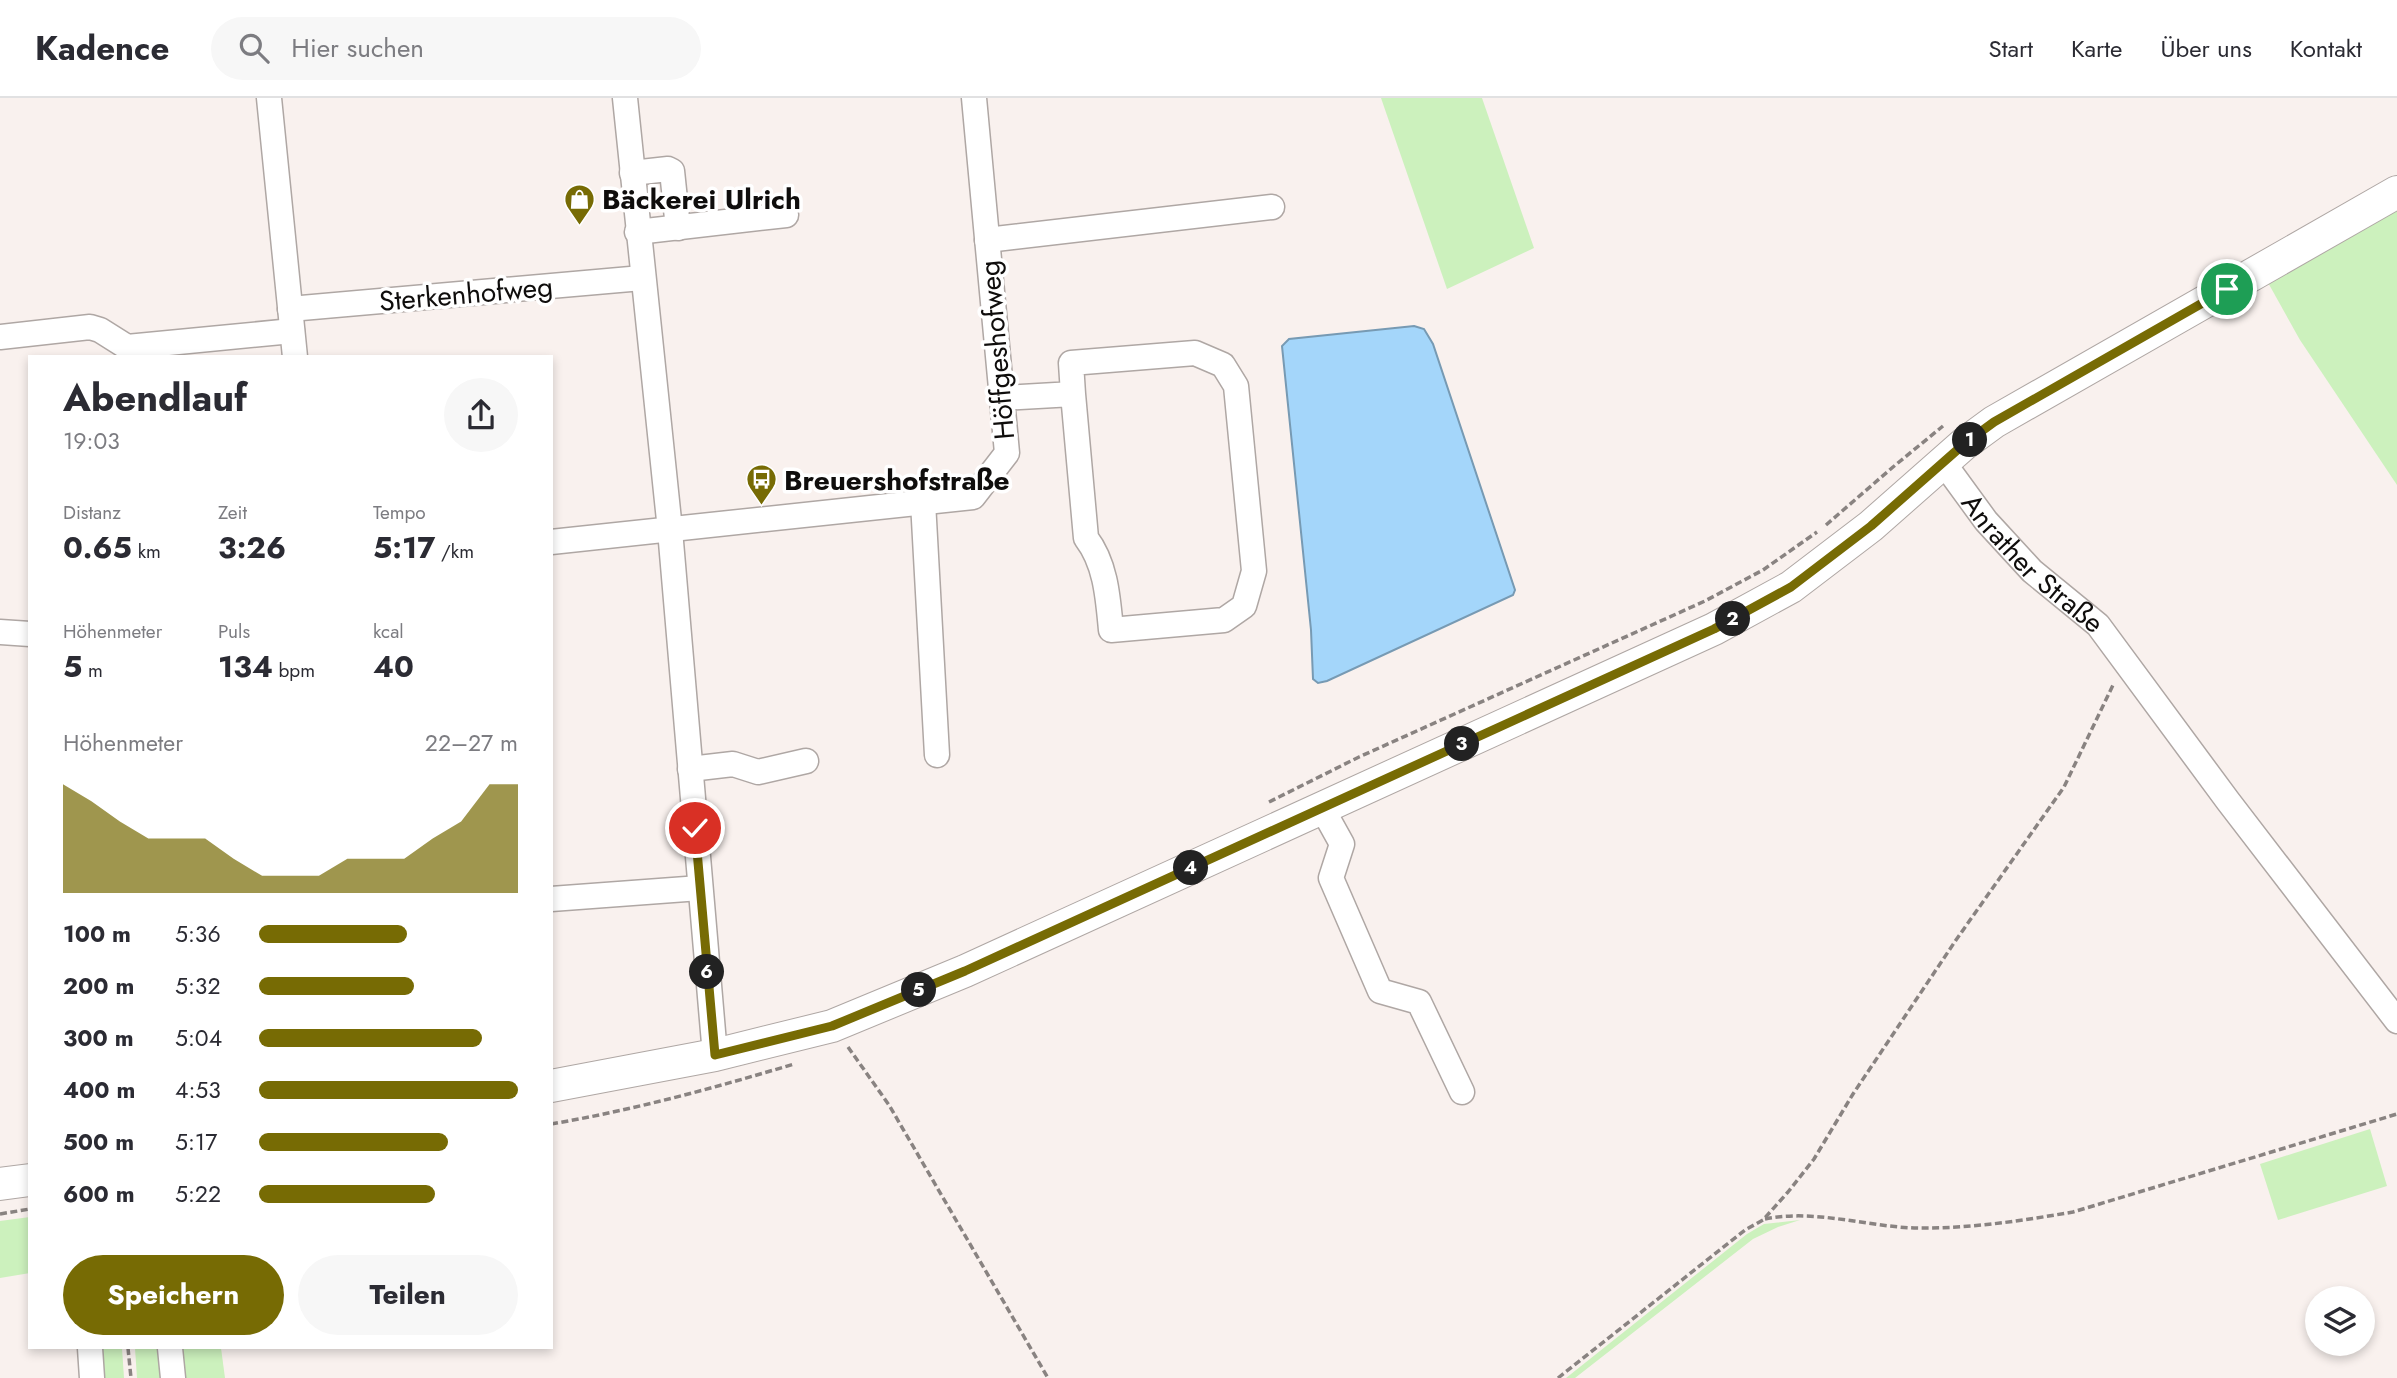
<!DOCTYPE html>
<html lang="de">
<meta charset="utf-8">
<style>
body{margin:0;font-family:Jost,sans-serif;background:#f7f7f7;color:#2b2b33;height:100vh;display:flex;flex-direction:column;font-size:26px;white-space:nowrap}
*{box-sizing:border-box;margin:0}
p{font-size:23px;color:#7c7c81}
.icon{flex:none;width:38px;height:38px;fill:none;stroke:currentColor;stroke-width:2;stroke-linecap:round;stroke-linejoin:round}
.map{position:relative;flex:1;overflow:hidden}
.drawer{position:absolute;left:28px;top:257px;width:525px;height:994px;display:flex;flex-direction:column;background:#fff;border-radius:0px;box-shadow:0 4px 10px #0003}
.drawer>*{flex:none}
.controls{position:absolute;left:2305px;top:1188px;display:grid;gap:14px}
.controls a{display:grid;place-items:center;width:70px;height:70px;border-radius:50%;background:#fff;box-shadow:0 4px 10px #0003;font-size:35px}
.pin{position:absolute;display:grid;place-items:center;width:60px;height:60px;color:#fff;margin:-30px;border:4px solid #fff;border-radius:50%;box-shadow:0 2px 7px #0007}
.km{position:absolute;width:35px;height:35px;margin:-18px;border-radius:50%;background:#222;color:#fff;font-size:19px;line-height:35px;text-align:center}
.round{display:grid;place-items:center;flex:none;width:74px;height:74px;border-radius:37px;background:#f7f7f7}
.head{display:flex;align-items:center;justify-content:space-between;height:119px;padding:0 35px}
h1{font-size:38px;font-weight:700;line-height:52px}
.metrics{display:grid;grid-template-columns:repeat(3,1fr);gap:10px;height:119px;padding:7px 35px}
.metrics div{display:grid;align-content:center}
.metrics b{font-size:30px;font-weight:700}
.metrics small{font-size:19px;font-weight:400}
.metrics p{font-size:19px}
.chart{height:196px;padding:14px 35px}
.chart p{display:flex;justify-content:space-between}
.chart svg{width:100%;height:126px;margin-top:7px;fill:#776b04;opacity:.7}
.primary-button{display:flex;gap:14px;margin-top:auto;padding:14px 35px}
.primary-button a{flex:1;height:80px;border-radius:42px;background:#776b04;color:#fff;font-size:28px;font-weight:700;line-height:80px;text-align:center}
.primary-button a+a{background:#f7f7f7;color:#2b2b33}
ul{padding:0 35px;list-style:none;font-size:23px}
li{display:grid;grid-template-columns:112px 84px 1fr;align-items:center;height:52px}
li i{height:18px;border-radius:9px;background:#776b04}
header{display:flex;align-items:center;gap:42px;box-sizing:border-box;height:98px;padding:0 35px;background:#fff;border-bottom:2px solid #e1e1e2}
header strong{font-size:33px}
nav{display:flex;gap:38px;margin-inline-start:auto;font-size:24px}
.search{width:490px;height:63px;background:#f7f7f7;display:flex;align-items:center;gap:18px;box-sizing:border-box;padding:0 24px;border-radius:38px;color:#7c7c81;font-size:26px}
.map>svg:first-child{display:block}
</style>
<header>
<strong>Kadence</strong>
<div class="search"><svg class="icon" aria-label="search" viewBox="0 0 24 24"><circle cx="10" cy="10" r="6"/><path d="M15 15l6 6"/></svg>Hier suchen</div>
<nav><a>Start</a><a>Karte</a><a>Über uns</a><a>Kontakt</a></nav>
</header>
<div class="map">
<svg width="2397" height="1280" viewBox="0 0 2397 1280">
<rect width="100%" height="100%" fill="#f9f1ee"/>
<!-- green -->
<g fill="#ccf1bd">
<polygon points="1381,0 1482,0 1534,150 1447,191"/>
<polygon points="2397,105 2397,387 2300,242 2266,181"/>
<polygon points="2370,1031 2387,1088 2278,1122 2260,1066"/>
<polygon points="30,1119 30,1175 0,1180 0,1123"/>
<polygon points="1800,1122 1778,1129 1753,1141 1575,1280 1566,1280 1747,1136 1764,1126"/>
<polygon points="96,1250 122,1250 124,1280 99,1280"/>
<polygon points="135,1250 162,1250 165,1280 137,1280"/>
<polygon points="179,1250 221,1250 225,1280 182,1280"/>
</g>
<!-- water -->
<polygon fill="#a4d6fa" stroke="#779ab3" stroke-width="2" points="1414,228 1424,231 1433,246 1515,492 1513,497 1327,583 1318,585 1313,581 1311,532 1282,248 1289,241"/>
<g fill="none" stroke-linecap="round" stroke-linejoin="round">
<defs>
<g id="minor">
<polyline points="269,0 295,259"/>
<polyline points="625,0 670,432 715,957"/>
<polyline points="632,75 668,71 672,73 678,130"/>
<polyline points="637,134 786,117"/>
<polyline points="987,142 1272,109"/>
<polyline points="290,211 642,180"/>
<polyline points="0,239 90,229 100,232 127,249 292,233"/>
<path d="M1002,300L1073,296L1071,265L1195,255L1223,267L1236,288L1254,473L1244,508L1224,522L1111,532C1108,500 1106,466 1086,440L1073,296"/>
<path id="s1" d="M1943,364L1986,423L2032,473L2098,527L2228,703L2397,923"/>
<polyline points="923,404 937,657"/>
<polyline points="551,444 973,399 1007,355 974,0"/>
<polyline points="0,534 30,536"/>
<polyline points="690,671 733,666 758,674 806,663"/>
<polyline points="1322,710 1342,746 1331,780 1380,893 1419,904 1462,994"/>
<polyline points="551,801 700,790"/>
<polyline points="90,1250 92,1280"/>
<polyline points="170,1250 173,1280"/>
</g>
<g id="major">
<polyline points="551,988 715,957 832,928 965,873 1714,531 1791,489 1871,428 1964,346 1994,324 2397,94"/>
<polyline points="0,1086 30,1082"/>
</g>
</defs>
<!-- minor casing -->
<use href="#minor" stroke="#afa7a4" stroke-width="27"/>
<!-- major casing -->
<use href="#major" stroke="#afa7a4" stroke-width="34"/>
<!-- path -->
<g stroke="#898381" stroke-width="3.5" stroke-dasharray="7 3.5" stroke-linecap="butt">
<polyline points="1826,427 1893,369 1943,328"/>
<polyline points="1269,704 1359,659 1705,503 1763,472 1817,434"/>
<polyline points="848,949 889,1007 1048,1280"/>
<path d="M551,1026C634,1012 714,990 794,966"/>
<polyline points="0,1116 30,1111"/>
<path d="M1765,1121C1814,1111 1864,1128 1914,1130C1968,1131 2020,1123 2073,1114L2397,1016"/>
<polyline points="128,1250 131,1280"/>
<polyline points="1558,1280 1745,1132 1763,1122 1788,1094 1814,1061 1853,996 1956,842 2064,689 2114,585"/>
</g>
<!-- minor -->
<use href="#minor" stroke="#fff" stroke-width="24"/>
<!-- major -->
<use href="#major" stroke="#fff" stroke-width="32"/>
</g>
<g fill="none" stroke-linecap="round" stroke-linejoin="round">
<defs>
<polyline id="route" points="695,730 715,957 832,928 965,873 1714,531 1791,489 1871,428 1964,346 1994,324 2227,191"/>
</defs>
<!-- route casing -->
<use href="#route" stroke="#fff" stroke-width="14"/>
<!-- route -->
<use href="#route" stroke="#776b04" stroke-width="9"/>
</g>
<!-- icons -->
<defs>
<symbol id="shop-pin" viewBox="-11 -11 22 30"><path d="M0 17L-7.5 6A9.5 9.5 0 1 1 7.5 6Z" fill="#776b04" stroke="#fff"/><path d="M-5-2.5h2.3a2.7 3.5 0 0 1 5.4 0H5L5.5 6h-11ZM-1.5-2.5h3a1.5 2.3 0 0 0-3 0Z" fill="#fff"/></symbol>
<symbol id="bus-pin" viewBox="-11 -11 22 30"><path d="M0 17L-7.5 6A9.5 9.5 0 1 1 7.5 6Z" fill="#776b04" stroke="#fff"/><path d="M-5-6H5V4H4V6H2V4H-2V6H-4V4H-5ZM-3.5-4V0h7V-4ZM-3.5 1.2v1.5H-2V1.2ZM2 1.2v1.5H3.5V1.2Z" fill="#fff"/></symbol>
</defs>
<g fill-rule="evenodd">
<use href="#shop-pin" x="562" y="84" width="35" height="47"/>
<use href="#bus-pin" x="744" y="364" width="35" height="47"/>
</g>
<g text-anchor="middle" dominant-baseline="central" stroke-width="7" stroke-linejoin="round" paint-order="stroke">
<!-- poi labels -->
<g font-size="28" font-weight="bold" fill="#0f0d0c" stroke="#fff" text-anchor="start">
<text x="602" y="101">Bäckerei Ulrich</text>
<text x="784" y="382">Breuershofstraße</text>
</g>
<!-- street labels -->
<g font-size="28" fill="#0f0d0c" stroke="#fff">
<text transform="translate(466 196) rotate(-5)">Sterkenhofweg</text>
<text transform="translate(997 252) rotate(-95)">Höffgeshofweg</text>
<text stroke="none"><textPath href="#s1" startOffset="136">Anrather Straße</textPath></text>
</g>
</g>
</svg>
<div class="controls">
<a><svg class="icon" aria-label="layers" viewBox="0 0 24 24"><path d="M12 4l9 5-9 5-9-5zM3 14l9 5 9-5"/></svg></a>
</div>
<div class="pin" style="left:2227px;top:191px;background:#1e9e55"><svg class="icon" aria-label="arrive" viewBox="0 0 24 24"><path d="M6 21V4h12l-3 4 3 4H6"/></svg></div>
<div class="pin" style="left:695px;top:730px;background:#d93025"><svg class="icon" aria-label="check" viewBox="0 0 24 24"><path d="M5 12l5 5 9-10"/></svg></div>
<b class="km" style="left:1970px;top:342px">1</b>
<b class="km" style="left:1733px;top:521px">2</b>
<b class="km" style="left:1462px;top:646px">3</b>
<b class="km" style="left:1191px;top:770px">4</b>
<b class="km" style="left:919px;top:892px">5</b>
<b class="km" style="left:707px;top:874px">6</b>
<section class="drawer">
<div class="head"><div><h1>Abendlauf</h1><p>19:03</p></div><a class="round"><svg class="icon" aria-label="share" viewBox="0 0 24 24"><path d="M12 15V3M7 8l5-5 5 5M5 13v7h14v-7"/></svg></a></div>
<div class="metrics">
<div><p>Distanz</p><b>0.65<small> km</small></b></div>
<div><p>Zeit</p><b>3:26</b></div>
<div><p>Tempo</p><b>5:17<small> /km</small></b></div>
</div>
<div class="metrics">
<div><p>Höhenmeter</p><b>5<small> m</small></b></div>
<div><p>Puls</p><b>134<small> bpm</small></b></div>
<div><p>kcal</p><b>40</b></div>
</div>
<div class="chart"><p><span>Höhenmeter</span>22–27 m</p>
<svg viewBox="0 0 160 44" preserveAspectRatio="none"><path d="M0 44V6L10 12L20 19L30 25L40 25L50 25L60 32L70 38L80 38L90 38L100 32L110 32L120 32L130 25L140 19L150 6L160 6V44z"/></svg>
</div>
<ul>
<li><b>100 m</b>5:36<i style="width:57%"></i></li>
<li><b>200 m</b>5:32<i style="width:60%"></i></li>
<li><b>300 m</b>5:04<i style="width:86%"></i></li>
<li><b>400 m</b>4:53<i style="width:100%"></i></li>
<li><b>500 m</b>5:17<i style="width:73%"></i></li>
<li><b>600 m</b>5:22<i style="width:68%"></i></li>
</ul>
<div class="primary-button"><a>Speichern</a><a>Teilen</a></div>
</section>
</div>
